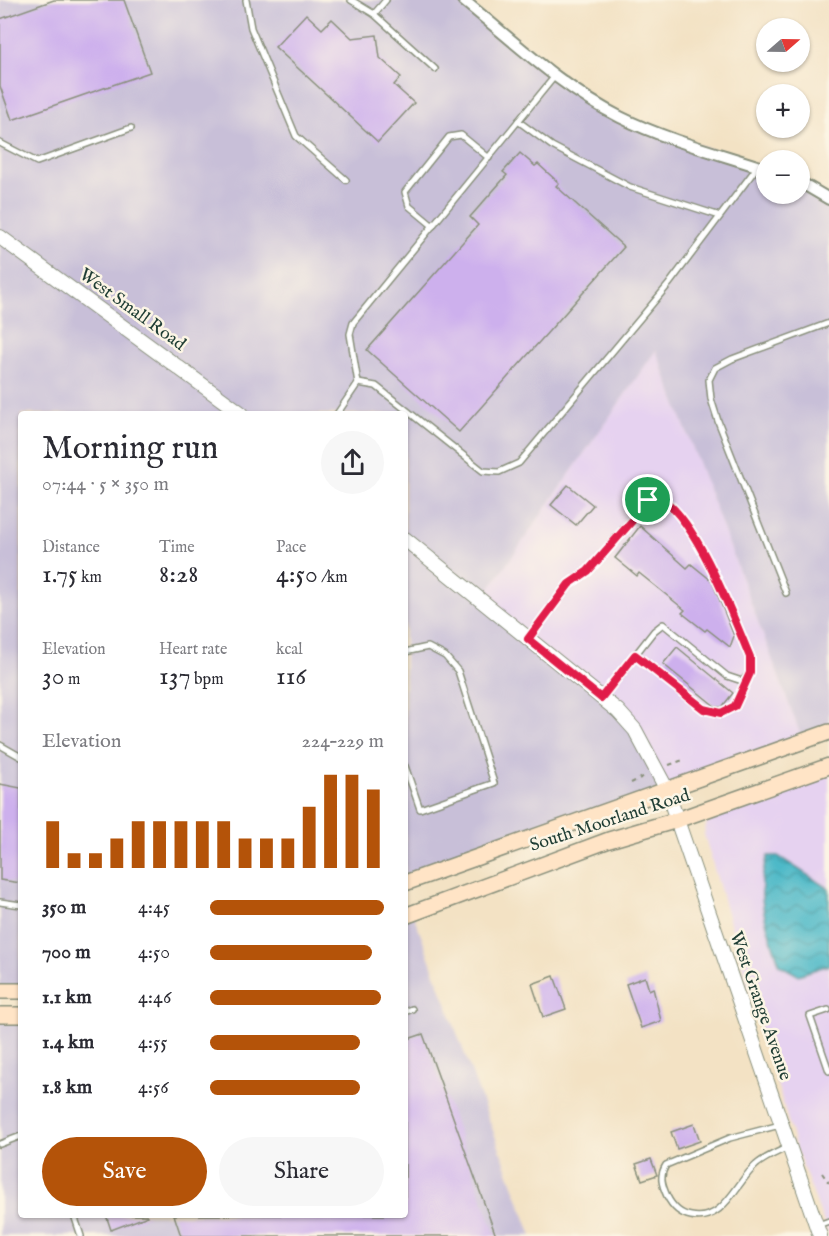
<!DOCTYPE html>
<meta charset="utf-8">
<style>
body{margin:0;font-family:"IM FELL English",serif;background:#f7f7f7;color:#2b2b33;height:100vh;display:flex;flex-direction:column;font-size:22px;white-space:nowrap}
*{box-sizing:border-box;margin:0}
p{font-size:20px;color:#7c7c81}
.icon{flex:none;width:33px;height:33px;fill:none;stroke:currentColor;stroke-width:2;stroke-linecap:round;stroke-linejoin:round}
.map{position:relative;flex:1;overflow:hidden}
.details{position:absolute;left:18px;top:411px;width:390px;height:807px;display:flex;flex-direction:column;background:#fff;border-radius:6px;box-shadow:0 2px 4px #0004}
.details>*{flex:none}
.needle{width:39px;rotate:70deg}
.tools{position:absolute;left:756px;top:18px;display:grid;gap:12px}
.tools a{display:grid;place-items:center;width:54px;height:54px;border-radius:50%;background:#fff;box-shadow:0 2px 4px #0004;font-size:30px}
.pin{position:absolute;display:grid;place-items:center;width:51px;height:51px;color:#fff;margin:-26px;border:3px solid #fff;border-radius:50%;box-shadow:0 2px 6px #0007}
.round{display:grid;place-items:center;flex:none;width:63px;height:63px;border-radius:32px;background:#f7f7f7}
.head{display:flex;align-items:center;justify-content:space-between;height:102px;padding:0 24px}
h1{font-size:33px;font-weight:600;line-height:45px}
.stats{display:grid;grid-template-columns:repeat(3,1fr);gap:9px;height:102px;padding:6px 24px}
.stats div{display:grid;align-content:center}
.stats b{font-size:26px;font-weight:600}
.stats small{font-size:16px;font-weight:400}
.stats p{font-size:16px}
.chart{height:168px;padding:12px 24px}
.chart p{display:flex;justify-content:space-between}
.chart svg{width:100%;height:108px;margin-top:6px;stroke:#b45309;stroke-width:6}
.cta{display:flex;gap:12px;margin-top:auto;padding:12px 24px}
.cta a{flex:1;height:69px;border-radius:36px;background:#b45309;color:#fff;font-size:24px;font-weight:600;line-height:69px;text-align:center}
.cta a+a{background:#f7f7f7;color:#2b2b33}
ul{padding:0 24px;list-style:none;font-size:20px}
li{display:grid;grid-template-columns:96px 72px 1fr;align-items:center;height:45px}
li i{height:15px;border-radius:8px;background:#b45309}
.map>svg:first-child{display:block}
</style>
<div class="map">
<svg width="829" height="1236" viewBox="0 0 829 1236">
<defs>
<pattern id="water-waves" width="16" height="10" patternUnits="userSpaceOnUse" patternTransform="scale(1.5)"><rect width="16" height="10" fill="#4db9c8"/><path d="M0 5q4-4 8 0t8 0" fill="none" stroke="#3f98a3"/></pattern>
</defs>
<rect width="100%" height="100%" fill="#fcf5e5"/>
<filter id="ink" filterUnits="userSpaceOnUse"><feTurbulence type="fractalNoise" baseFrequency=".0167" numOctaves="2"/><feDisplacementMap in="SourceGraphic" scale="12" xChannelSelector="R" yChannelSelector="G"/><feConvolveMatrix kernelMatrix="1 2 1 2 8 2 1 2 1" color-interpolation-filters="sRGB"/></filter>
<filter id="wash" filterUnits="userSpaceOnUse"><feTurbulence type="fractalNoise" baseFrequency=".008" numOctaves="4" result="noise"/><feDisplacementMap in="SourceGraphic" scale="24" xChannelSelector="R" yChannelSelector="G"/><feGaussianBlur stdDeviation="1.35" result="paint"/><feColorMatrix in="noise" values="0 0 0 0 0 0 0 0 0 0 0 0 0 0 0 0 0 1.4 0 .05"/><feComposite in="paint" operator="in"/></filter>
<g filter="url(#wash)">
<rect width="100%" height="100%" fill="#f3e2c4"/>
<!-- built -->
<g fill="#e6d2f0">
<polygon points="656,350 803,741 666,788 481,601"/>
<polygon points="829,774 829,1236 796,1148 704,834 707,823 719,813"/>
</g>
<!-- industrial -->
<g fill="#c8bfd8">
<polygon points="0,0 479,0 472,7 555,76 619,117 766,169 766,194 800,194 800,182 829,198 829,732 803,741 656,350 481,601 618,711 666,788 405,883 405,414 21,414 21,991 0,991"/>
<polygon points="413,914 532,1236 0,1236 0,1015 21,1015 21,1215 405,1215 405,916"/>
</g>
<!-- water -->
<path fill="url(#water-waves)" stroke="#367b7e" stroke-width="1.5" d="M768,856H778L829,889V965L798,975L780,965C768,930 753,893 768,856Z"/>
<g id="blocks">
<!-- building -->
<g fill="#cdb0ed">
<polygon points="54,0 124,0 150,72 12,120 0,86 0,19"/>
<polygon points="306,14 322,29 332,19 352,38 377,35 380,58 401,77 394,85 414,103 378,142 275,47"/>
<polygon points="520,153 535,166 538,164 559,183 556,186 624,247 459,432 367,350 478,225 470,217 507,175 503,172"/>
<polygon points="568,485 593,505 576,525 551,505"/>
<polygon points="640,526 687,568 691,564 712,581 734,636 730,647 707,629 705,631 682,613 685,610 639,573 637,576 615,558"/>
<polygon points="677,647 733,693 722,707 716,707 663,664"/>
<polygon points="0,784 21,788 21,883 0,880"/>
<polygon points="554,976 566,1009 543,1017 532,984"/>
<polygon points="645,977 649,990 653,988 661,1021 641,1028 626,984"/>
<polygon points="423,1034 496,1236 181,1236 174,1215 405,1215 405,1040"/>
<polygon points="694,1124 700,1141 677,1149 671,1132"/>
<polygon points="651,1159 657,1175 642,1180 636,1164"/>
<polygon points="106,1215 147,1215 148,1216 111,1230"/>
</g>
</g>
</g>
<g filter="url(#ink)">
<use href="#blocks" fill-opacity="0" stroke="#89907c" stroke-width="1.5"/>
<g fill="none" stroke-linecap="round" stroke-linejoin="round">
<defs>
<g id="service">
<polyline points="246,0 251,28 296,136 346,180"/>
<polyline points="351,0 374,14 386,0"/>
<polyline points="374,14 435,69"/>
<polyline points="518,121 552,146 630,187 720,216"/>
<polyline points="0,143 37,162 131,128"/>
<polyline points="433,226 409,206 405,192 449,137 461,135 489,158"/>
<polyline points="358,383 376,386 483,471 499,472 519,463 669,284 758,166"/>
<polyline points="337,414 358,383 350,334 353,323 555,76"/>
<polyline points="786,593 718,421 711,399 709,380 715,368 732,359 829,323"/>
<path d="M529,637L569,584L588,571L648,500L654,496C692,505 735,622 750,657V673L742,681L727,676L663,624L654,631L603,696"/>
<polyline points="405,652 428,647 445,656 458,671 494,783 420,809 405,766"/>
<polyline points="635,655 704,709 721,713 735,706 746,679"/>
<polyline points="0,745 21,757"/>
<polyline points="0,902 21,905"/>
<polyline points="828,1010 810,1016 829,1071"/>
<polyline points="405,1012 412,1009"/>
<path d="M780,1125L730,1138L666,1165C659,1176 662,1185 667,1196C672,1206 679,1214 691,1216C724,1223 736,1182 756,1165C765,1157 778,1152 788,1147"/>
<polyline points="0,1144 21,1136"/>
<polyline points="74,1215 81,1236"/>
<polyline points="818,1225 829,1221"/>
</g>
<g id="minor">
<path d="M463,0C514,41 562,88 620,117C666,140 718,153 766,169"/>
<polyline points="800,182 829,199"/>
</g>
<g id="tertiary">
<polyline points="0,237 242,414"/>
<polyline points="405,539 618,711 635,730 666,788 820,1236"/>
</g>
<g id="secondary">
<polyline points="405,883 829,732"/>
<polyline points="405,916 609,840 677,820 829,766"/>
<polyline points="0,991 21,991"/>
<polyline points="0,1015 21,1015"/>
</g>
</defs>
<!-- service casing -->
<use href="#service" stroke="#89907c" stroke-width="8"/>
<!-- minor casing -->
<use href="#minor" stroke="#89907c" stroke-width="14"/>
<!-- tertiary casing -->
<use href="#tertiary" stroke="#89907c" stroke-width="16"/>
<!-- secondary casing -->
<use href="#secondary" stroke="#89907c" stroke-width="18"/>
<!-- path -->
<g stroke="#89907c" stroke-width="2" stroke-dasharray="4.5 4.5" stroke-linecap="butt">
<polyline points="669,765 683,760"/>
<polyline points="631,783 645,776"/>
<polyline points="822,1173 829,1183"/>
</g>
<!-- service -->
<use href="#service" stroke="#fff" stroke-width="5"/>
<!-- minor -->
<use href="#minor" stroke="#fff" stroke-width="10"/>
<!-- tertiary -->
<use href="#tertiary" stroke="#fff" stroke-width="14"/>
<!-- secondary -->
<use href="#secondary" stroke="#ffe4c6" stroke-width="15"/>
</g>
</g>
<g fill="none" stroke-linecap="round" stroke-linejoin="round" filter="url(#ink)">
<defs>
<path id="route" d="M654,496C692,505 735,622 750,657V673L735,706L721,713L704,709L635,655L601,698L528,639L569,584L588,571Z"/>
</defs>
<!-- route casing -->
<use href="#route" stroke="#fff" stroke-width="12"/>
<!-- route -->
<use href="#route" stroke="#e11d48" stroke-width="8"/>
</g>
<g text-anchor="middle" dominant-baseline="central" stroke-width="5" stroke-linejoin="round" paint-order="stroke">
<!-- street labels -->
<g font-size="18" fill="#1f3d34" stroke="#fcf5e5">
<text transform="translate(132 310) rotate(36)">West Small Road</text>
<text transform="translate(610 821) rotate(-18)">South Moorland Road</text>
<text transform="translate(760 1006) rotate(71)">West Grange Avenue</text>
</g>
</g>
</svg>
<div class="tools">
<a><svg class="needle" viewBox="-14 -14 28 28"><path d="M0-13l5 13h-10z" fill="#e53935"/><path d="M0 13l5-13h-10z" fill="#7c7c81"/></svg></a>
<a>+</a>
<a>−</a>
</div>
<div class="pin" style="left:648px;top:500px;background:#1e9e55"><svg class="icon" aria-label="arrive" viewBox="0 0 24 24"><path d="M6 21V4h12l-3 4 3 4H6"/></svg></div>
<section class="details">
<div class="head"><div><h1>Morning run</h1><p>07:44 · 5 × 350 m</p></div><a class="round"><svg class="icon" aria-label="share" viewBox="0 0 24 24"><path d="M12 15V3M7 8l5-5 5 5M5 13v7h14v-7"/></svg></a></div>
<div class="stats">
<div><p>Distance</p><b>1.75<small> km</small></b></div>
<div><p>Time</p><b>8:28</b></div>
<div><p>Pace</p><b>4:50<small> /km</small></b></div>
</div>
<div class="stats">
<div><p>Elevation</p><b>30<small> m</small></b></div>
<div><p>Heart rate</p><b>137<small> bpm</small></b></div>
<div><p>kcal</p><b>116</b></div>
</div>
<div class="chart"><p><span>Elevation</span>224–229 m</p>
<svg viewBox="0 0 160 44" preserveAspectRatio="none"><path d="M5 44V25M15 44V38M25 44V38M35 44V32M45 44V25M55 44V25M65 44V25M75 44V25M85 44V25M95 44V32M105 44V32M115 44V32M125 44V19M135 44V6M145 44V6M155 44V12"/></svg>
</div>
<ul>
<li><b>350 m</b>4:45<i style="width:100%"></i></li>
<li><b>700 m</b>4:50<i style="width:93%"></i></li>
<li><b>1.1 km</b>4:46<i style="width:98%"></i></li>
<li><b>1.4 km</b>4:55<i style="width:86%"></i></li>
<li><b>1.8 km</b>4:56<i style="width:86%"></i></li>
</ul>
<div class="cta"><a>Save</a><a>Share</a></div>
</section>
</div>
